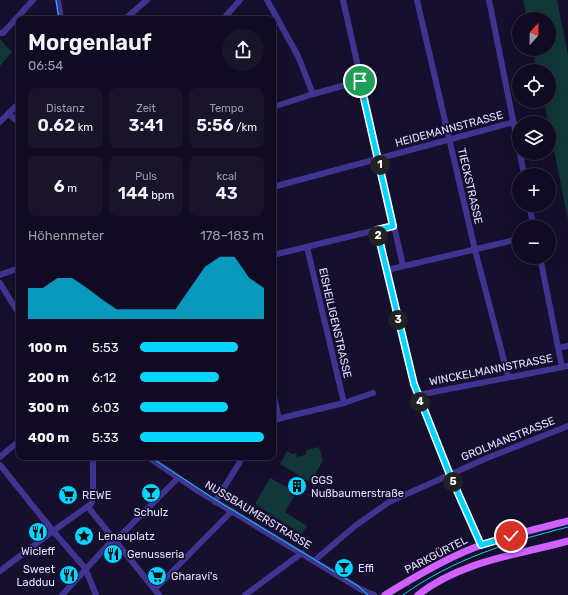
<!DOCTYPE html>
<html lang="de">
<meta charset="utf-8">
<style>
body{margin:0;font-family:Rubik,sans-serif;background:#19142a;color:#f1f3f6;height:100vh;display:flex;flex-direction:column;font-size:15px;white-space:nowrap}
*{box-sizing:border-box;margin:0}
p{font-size:13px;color:#9c9ba5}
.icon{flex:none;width:22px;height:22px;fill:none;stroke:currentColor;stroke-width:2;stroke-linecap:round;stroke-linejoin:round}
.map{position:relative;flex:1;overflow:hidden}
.drawer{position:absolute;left:16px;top:16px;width:260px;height:444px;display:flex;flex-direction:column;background:#100b22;border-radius:8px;box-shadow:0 4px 16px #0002,0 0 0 1px #302b40}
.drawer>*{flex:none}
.needle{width:26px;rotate:22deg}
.buttons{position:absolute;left:512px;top:12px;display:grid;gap:8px}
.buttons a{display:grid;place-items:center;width:44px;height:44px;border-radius:50%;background:#100b22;box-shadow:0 4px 16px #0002,0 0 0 1px #302b40;font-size:20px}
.pin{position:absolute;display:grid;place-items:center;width:34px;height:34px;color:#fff;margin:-17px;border:2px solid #fff;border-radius:50%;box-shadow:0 1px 4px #0007}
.km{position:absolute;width:20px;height:20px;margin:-10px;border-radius:50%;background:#222;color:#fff;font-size:11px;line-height:20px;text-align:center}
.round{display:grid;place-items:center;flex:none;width:42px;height:42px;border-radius:21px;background:#19142a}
.overview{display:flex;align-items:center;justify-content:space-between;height:68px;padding:0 12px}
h1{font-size:22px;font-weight:600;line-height:30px}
.figures{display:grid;grid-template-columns:repeat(3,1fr);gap:6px;height:68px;padding:4px 12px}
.figures div{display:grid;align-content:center;border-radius:8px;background:#19142a;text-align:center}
.figures b{font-size:17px;font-weight:600}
.figures small{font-size:11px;font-weight:400}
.figures p{font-size:11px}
.chart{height:112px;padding:8px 12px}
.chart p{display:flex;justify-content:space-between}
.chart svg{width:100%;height:72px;margin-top:4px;fill:#07d5ff;opacity:.7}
ul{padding:0 12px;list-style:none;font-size:13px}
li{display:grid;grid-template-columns:64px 48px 1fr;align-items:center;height:30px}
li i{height:10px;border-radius:5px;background:#07d5ff}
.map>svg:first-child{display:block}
</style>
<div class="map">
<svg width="568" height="595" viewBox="0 0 568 595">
<rect width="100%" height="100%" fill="#160f2d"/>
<!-- green -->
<g fill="#113738">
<polygon points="523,0 557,0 568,55 568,220 544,101 549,101 549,71 537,71 533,49 549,49 549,19 527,19"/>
<polygon points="0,39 12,52 0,66"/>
<polygon points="319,447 323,461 310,482 280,464 287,451 292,454 296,453 297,457 305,455 307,450"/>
<polygon points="270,478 292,490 290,494 294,497 285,512 307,526 302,534 255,504"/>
</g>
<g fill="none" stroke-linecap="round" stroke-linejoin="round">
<!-- minor -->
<g stroke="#3f3591" stroke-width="6">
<polyline points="58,0 61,19"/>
<polyline points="267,0 298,56 313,94"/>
<polyline points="343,0 403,266"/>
<polyline points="417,0 475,250 508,376"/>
<polyline points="489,0 519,150"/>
<polyline points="125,19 147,0"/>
<polyline points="223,19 240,0"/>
<polyline points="0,33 3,33 33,0"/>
<polyline points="273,107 313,94 360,81"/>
<polyline points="8,114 19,122"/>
<polyline points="0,122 19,103"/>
<polyline points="520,153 524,175"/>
<polyline points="273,187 514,122"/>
<polyline points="529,205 534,227"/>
<polyline points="377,230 414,384 449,475 481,545"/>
<polyline points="307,247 344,403"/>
<polyline points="273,255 393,226"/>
<polyline points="540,257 562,367"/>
<polyline points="387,270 519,239"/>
<polyline points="0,275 19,268"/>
<polyline points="0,283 19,314"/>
<polyline points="558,348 568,346"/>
<polyline points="273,393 279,419"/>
<polyline points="418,395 568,366"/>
<polyline points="273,420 344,403 373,393"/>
<polyline points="0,457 19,441"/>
<polyline points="93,457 93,498 91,504 53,531 85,568 96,595"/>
<polyline points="148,457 198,491 360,589 374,595"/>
<polyline points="0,465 53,531 0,571"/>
<polyline points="215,502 243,457"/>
<polyline points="88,507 159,595"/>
<polyline points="314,561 355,526 389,502 487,458 568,426"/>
<polyline points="155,589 232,511"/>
<polyline points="62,595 108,545 122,534 178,478"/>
<polyline points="245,595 302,553"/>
</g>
<!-- major -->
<g stroke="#cf62ff" stroke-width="7">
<path d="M385,595C411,579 438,563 466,551C498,537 534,530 568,521"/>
<path d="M418,595C461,561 517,555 568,541"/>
</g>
<!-- tram -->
<g stroke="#07d5ff" stroke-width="1">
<polyline points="56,0 59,19"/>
<polyline points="150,457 216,500 358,586 368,595"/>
<path d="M403,595C453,559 509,542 568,527"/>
</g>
</g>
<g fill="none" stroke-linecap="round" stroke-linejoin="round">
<defs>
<polyline id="route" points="360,81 393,226 377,230 414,384 450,475 481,545 511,536"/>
</defs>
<!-- route casing -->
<use href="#route" stroke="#fff" stroke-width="8"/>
<!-- route -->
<use href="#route" stroke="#07d5ff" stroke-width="5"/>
</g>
<!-- icons -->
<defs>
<symbol id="building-disc" viewBox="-11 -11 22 22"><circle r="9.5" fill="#07d5ff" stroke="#160f2d"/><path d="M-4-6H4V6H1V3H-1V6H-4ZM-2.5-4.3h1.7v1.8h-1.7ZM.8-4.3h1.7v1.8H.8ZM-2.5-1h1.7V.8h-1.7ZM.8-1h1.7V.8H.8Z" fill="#111"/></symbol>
<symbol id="bar-disc" viewBox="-11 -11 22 22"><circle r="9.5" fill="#07d5ff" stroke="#160f2d"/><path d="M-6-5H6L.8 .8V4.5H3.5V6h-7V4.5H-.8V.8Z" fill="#111"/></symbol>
<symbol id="supermarket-disc" viewBox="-11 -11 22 22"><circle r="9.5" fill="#07d5ff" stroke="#160f2d"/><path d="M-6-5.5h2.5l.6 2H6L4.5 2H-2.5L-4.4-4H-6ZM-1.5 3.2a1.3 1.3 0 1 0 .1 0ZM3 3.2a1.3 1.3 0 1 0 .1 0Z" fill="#111"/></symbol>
<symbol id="restaurant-disc" viewBox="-11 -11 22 22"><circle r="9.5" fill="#07d5ff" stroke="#160f2d"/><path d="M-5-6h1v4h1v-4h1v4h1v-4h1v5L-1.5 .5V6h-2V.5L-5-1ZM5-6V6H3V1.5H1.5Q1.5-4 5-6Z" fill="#111"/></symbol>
<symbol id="sight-disc" viewBox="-11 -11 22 22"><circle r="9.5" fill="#07d5ff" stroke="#160f2d"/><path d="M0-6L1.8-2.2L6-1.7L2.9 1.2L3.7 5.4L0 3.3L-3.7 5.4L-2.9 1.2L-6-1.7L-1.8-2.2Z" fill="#111"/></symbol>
</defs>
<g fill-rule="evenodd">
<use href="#building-disc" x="286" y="475" width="22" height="22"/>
<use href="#bar-disc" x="140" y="482" width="22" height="22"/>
<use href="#supermarket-disc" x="57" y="484" width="22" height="22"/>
<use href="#restaurant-disc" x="27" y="521" width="22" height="22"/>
<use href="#sight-disc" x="73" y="525" width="22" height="22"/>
<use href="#restaurant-disc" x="102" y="543" width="22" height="22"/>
<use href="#bar-disc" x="333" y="557" width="22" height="22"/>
<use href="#restaurant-disc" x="58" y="564" width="22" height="22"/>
<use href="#supermarket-disc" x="146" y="565" width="22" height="22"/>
</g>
<g text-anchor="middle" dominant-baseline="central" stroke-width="3.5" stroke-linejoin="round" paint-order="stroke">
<!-- street labels -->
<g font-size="11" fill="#e1dbff" stroke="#160f2d">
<text transform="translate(449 129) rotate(-15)">HEIDEMANNSTRASSE</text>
<text transform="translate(470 186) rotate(77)">TIECKSTRASSE</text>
<text transform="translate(335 323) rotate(77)">EISHEILIGENSTRASSE</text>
<text transform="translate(491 370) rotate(-11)">WINCKELMANNSTRASSE</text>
<text transform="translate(508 439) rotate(-22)">GROLMANSTRASSE</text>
<text transform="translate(258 515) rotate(31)">NUSSBAUMERSTRASSE</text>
<text transform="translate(436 555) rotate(-27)">PARKGÜRTEL</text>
</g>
<!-- poi labels -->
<g font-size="11" fill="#e1dbff" stroke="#160f2d" text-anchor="start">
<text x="311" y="480">GGS<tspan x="311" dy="13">Nußbaumerstraße</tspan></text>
<text x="82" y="495">REWE</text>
<text x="151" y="512" text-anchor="middle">Schulz</text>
<text x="98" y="536">Lenauplatz</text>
<text x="38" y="551" text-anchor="middle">Wicleff</text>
<text x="127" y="554">Genusseria</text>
<text x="358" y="568">Effi</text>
<text x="55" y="569" text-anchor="end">Sweet<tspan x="55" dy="13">Ladduu</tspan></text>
<text x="171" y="576">Gharavi's</text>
</g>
</g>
</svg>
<div class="buttons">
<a><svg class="needle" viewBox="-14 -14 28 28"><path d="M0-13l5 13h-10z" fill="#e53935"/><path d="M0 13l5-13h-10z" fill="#9c9ba5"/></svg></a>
<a><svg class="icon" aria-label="locate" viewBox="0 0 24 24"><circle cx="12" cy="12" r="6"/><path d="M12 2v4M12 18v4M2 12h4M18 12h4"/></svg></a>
<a><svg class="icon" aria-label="layers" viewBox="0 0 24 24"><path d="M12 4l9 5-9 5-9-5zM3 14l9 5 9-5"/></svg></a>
<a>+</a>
<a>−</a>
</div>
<div class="pin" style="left:360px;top:81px;background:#1e9e55"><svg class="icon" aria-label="arrive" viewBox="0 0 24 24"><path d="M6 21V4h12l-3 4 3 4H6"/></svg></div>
<div class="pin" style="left:511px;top:536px;background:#d93025"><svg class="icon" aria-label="check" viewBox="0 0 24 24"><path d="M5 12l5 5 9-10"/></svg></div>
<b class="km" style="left:380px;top:165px">1</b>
<b class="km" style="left:378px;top:236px">2</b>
<b class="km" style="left:398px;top:320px">3</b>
<b class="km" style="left:420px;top:402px">4</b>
<b class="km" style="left:453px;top:482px">5</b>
<section class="drawer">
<div class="overview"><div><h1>Morgenlauf</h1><p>06:54</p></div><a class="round"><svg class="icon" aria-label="share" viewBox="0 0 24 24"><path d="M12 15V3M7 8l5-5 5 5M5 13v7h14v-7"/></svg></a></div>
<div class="figures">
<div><p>Distanz</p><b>0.62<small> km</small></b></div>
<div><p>Zeit</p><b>3:41</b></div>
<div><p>Tempo</p><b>5:56<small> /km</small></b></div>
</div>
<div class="figures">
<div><b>6<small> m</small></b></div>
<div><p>Puls</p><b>144<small> bpm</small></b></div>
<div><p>kcal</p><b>43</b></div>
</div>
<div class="chart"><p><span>Höhenmeter</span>178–183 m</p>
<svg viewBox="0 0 160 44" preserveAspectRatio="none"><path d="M0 44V25L10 25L20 19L30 19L40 25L50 32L60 38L70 38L80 38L90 38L100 38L110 25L120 12L130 6L140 6L150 19L160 25V44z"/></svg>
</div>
<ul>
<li><b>100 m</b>5:53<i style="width:79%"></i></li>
<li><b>200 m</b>6:12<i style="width:64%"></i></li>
<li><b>300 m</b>6:03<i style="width:71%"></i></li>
<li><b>400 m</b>5:33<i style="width:100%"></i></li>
</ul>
</section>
</div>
